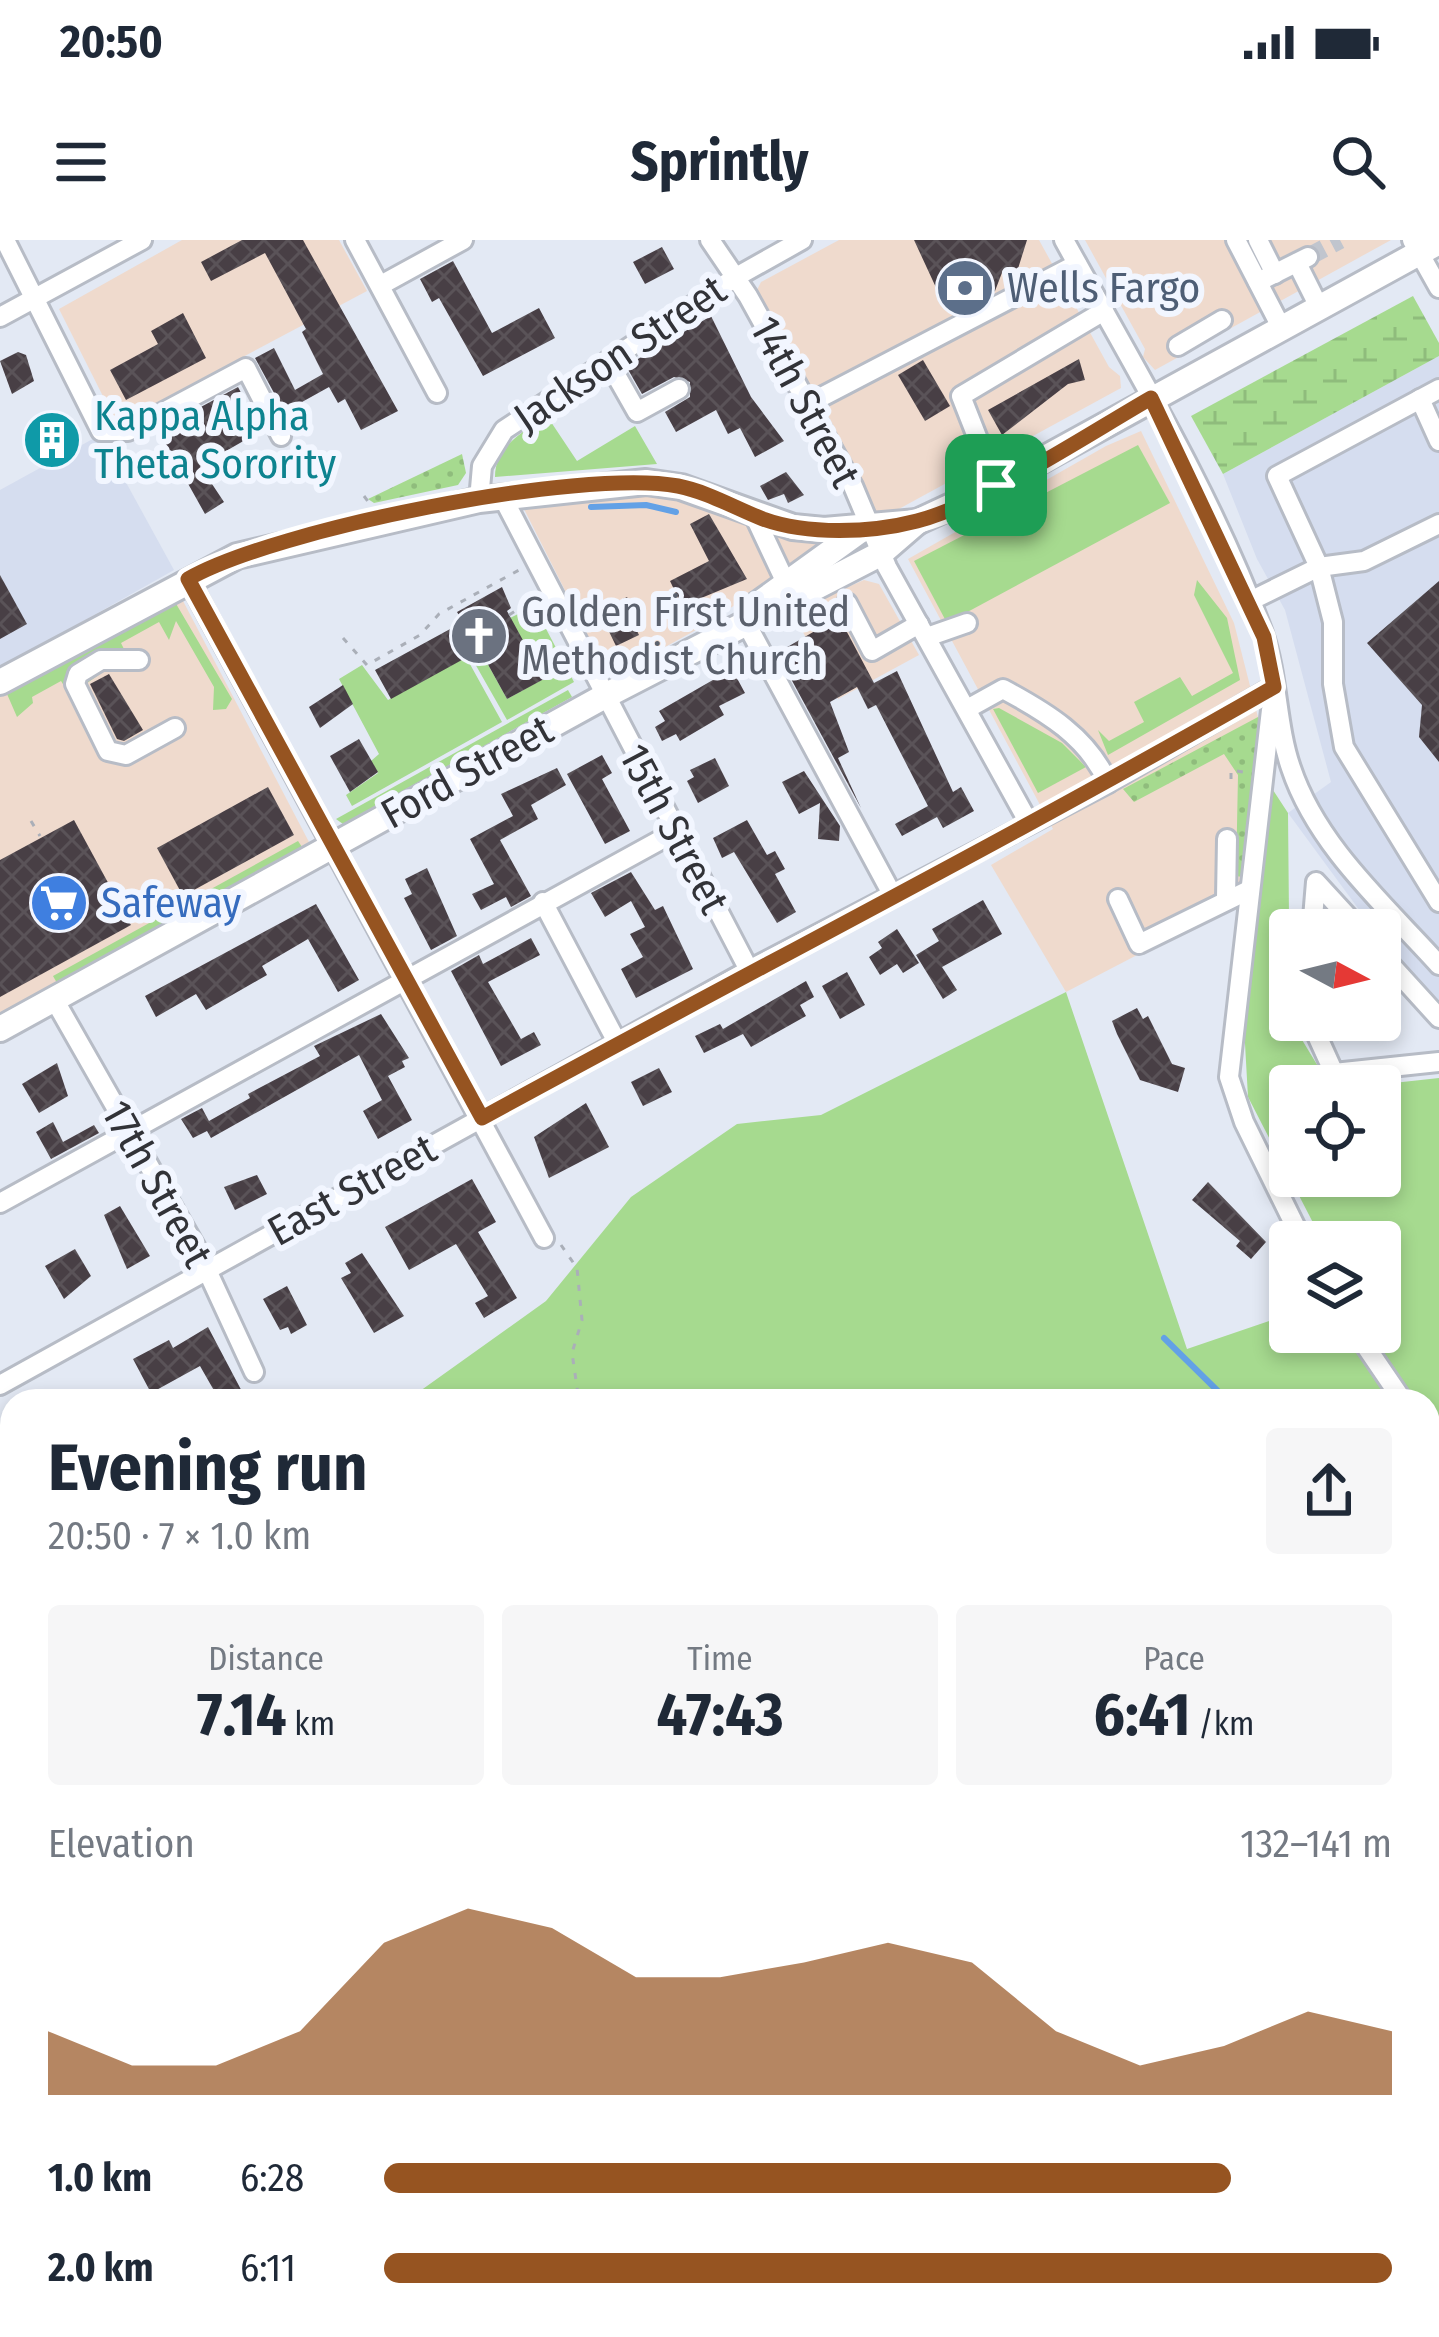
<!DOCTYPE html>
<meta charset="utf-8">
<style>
body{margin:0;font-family:"Fira Sans Condensed",sans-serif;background:#f6f6f7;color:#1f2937;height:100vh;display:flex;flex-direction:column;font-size:45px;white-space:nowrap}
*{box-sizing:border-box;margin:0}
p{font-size:39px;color:#747a83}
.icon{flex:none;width:66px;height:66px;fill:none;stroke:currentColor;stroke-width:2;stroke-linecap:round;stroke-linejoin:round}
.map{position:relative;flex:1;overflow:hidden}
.details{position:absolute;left:0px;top:1149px;width:1440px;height:948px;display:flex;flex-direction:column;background:#fff;border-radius:36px 36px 0 0;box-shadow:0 6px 18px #0003}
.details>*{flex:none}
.needle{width:78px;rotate:97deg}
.buttons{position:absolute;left:1269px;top:669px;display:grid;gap:24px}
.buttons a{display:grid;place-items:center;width:132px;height:132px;border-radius:12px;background:#fff;box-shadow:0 6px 18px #0003;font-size:60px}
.pin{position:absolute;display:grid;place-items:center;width:102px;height:102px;color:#fff;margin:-51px;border-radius:24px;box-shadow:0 6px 18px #0006}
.round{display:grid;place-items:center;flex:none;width:126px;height:126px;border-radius:12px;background:#f6f6f7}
.overview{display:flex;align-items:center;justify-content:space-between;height:204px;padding:0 48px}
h1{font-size:66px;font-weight:700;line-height:90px}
.stats{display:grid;grid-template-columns:repeat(3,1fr);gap:18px;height:204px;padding:12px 48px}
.stats div{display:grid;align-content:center;border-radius:12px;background:#f6f6f7;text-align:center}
.stats b{font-size:60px;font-weight:700}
.stats small{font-size:33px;font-weight:400}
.stats p{font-size:33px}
.chart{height:336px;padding:24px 48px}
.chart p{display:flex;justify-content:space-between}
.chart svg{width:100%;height:216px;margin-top:12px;fill:#965421;opacity:.7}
ul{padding:0 48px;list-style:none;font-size:39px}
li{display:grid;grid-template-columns:192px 144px 1fr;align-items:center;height:90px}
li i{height:30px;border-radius:15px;background:#965421}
.status{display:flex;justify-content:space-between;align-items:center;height:84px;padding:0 60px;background:#fff;direction:ltr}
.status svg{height:33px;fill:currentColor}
header{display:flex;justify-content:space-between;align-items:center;height:156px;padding:0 48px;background:#fff;font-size:54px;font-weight:700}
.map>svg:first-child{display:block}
</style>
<div class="status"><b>20:50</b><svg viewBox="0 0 49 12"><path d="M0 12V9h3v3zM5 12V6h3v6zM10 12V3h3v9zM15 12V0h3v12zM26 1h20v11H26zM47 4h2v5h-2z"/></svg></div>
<header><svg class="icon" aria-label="menu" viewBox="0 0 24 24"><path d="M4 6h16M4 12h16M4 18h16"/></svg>Sprintly<svg class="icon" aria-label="search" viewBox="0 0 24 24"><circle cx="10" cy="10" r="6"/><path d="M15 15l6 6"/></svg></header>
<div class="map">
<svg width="1439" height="2097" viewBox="0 0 1439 2097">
<defs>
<pattern id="wetland-marsh" width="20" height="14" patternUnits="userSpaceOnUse" patternTransform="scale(3)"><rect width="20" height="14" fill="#a6da8f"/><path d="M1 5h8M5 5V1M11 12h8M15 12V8" fill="none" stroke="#8fbc7c"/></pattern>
<pattern id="park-dots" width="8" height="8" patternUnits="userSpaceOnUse" patternTransform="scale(3)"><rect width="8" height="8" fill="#a6da8f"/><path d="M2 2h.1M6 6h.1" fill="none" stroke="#8fbc7c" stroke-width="1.8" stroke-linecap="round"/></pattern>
<pattern id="building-cross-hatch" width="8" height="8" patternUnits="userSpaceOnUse" patternTransform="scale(3)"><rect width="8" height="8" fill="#483f45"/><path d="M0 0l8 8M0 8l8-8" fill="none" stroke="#5a5358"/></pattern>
</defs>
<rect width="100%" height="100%" fill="#e3e9f4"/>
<!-- commercial -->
<g fill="#efdacd">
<polygon points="182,0 339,0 367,51 117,184 59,69"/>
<polygon points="839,0 1039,0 1109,127 1120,136 1121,148 897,270 876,272 816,151 806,149 755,54 761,42"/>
<polygon points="1085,0 1391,0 1155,130 1143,117 1145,109"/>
<polygon points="1141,191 1234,383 1262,493 1239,662 1066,752 991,625 1053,589 908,319 1106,206"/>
<polygon points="600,251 674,253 832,300 705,385 609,438 523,267"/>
<polygon points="864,340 879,344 919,415 838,459 792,371"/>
<polygon points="182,359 309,602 0,774 0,450"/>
</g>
<!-- built -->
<g fill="#d5ddef">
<polygon points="1439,116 1439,779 1380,698 1380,690 1374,690 1288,573 1331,542 1285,370 1257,319 1223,234"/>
<polygon points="100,195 174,330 0,428 0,250"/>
</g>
<!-- grass -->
<g fill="#a6da8f">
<path d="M547,176L577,221L635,186L657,224L495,237C495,205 524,192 547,176Z"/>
<polygon points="1138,205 1170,263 947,383 914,321"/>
<polygon points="1197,340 1227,378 1240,440 1108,515 1098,490 1109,501 1144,482 1134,462 1180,437 1192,456 1233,433 1194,355"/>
<polygon points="175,362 232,459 226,469 213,470 214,447 176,381 169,400 159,382 121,403 127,415 70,455 61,441 32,457 33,463 17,477 7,454"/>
<polygon points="534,366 574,442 507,480 470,415 480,410 507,459 543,439 510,378"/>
<polygon points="466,417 502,482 352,566 346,555 378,533 371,521 379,514 339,439 362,425 388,460"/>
<polygon points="568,450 572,457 343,584 336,579"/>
<polygon points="999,468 1062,503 1086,527 1038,553 993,469"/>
<polygon points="1273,550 1288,573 1290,780 1330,846 1290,846 1290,936 1380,936 1380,846 1366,846 1439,838 1439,2097 0,2097 0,2018 12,2018 12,2085 1428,2085 1428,1161 406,1161 546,1061 631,957 737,884 821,875 1066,752 1187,1109 1290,1074 1290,1092 1380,1092 1380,1002 1323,1002 1248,857 1244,786"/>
<polygon points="298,601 302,607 57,743 53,736"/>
</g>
<!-- wetland -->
<polygon fill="url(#wetland-marsh)" points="1413,56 1439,103 1439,116 1223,234 1191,176"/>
<!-- park -->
<g fill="url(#park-dots)">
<polygon points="462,214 466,233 458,245 374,263 368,259"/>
<polygon points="1258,477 1262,494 1242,637 1236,636 1238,535 1224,514 1134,562 1123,549"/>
</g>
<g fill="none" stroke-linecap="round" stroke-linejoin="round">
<!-- stream -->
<g stroke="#63a1e6" stroke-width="6">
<polyline points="591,267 646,265 676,272"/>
<polyline points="1164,1098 1228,1161"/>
<polyline points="1428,1333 1439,1342"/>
</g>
</g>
<!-- building -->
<g fill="url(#building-cross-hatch)">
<polygon points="242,0 303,0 398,171 361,190 345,159 338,163 329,147 302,162 310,176 292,186 255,118 274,108 295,150 323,134 302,92 306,89 265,13 211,41 201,22"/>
<polygon points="914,0 1027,0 1016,35 1003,30 995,51 958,71 945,67"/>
<polygon points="662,7 674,29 645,44 633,22"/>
<polygon points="453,21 492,93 539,68 555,98 483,136 439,58 432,62 420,39"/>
<polygon points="183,73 206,118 126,160 110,130 158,104 151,91"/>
<polygon points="711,76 751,157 784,201 755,217 740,188 728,194 716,170 676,192 665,172 690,157 690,142 674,137 642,154 626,126"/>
<polygon points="18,112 26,115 34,141 12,154 0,121"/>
<polygon points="1079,119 1085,140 1068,144 1002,195 988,170"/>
<polygon points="923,120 950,166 925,181 898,135"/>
<polygon points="238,147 261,191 200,226 224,262 205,274 158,190"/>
<polygon points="59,177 75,206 45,222 30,193"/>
<polygon points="786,232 804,255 788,263 784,254 768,260 760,246"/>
<polygon points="709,274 747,339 682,366 670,341 709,321 690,284"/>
<polygon points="0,335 27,384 0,399"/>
<polygon points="1439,341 1439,522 1419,497 1422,465 1367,403"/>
<polygon points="502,347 511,368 507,371 544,439 507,459 480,410 391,459 375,430 463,382 457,372"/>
<polygon points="627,357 634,370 628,372 639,395 616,406 599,371"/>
<polygon points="839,377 874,443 897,431 953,552 961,547 974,571 943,588 937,577 902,596 895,584 928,566 876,465 868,469 857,447 830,462 849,512 838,518 861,568 777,413"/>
<polygon points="732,429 745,453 719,466 724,475 680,501 676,494 662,501 655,487 665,481 659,471"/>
<polygon points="109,434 143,490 124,501 117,499 90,444"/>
<polygon points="343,445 353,464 320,488 309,467"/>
<polygon points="359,499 378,532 350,552 330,516"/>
<polygon points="602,515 612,533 602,539 630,591 605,604 567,534"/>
<polygon points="715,518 729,546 698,563 687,541 694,537 690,530"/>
<polygon points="557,528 566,545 531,565 538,579 500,600 531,656 511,667 506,657 481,670 472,654 494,644 470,599 513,576 501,554"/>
<polygon points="804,531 840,586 839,601 818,599 820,563 799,574 782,542"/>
<polygon points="268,547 294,595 183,656 157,608"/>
<polygon points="74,580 131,685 0,757 0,620"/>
<polygon points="747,580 767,615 775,611 785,629 775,634 796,672 777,683 734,612 722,618 713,598"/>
<polygon points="427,628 457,696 431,710 404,658 412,654 405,639"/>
<polygon points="631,632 655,670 663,666 693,729 636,758 621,729 643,717 630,694 645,687 631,661 605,677 591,653"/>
<polygon points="983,660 1002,694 942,727 957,750 943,759 916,715 939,701 932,689"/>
<polygon points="316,664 359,740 338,752 308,699 262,726 267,735 206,770 196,754 156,777 145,756"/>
<polygon points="897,689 919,723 903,733 897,724 880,735 869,717 882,708 878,702"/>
<polygon points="531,698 540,715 488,742 521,799 534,792 541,805 501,826 451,731 479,715 483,724"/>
<polygon points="847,732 865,765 840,779 822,746"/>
<polygon points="806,741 814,757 800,765 806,776 751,807 743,794 704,813 695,796 720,784 723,789"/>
<polygon points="1137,768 1143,779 1148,776 1172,824 1185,828 1178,852 1140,840 1117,794 1112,781"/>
<polygon points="381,774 409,818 402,821 405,827 388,836 412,880 378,899 363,871 382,860 359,815 211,898 207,891 193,898 181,879 202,868 209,881 250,858 248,854 320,816 314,806"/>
<polygon points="57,823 68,856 39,873 22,844"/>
<polygon points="659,828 672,852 643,866 631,842"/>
<polygon points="586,863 609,907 549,938 534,897"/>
<polygon points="53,882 63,902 94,885 99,893 51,919 36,892"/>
<polygon points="257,935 267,954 235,970 224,947"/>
<polygon points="472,939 496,982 478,992 517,1058 484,1078 475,1063 488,1056 456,1004 409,1030 385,987"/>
<polygon points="1208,942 1266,1002 1251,1019 1236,1006 1240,1001 1192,960"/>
<polygon points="120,966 150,1016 127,1029 104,975"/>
<polygon points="75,1009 91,1036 64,1059 45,1026"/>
<polygon points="362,1013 404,1076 374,1093 341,1038 351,1033 345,1023"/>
<polygon points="287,1046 307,1085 291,1094 288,1087 280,1090 263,1059"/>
<polygon points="208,1087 247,1161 220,1161 200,1126 151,1153 133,1119 169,1100 173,1108"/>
</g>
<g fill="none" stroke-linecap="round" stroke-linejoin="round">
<!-- minor-tunnel -->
<polyline stroke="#c0c5ce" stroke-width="18" stroke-dasharray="18 9" stroke-linecap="butt" points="1308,17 1340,0"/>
<defs>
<g id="minor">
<polyline points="5,0 101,191 128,191 246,128 281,196"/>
<polyline points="355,0 437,153"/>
<polyline points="710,0 748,56 853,246 887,327 1029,583"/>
<path d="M1064,0C1134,127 1213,256 1263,393C1278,436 1276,485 1291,528C1317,606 1385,665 1439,725"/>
<polyline points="1236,0 1281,87"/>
<polyline points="1258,0 1275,34"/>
<polyline points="1412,0 1439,48"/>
<polyline points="1297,23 1319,67"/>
<polyline points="1258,42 1308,17"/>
<polyline points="381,45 463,0"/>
<polyline points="0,77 142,0"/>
<polyline points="1178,106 1222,80"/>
<polyline points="608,121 637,172 679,149"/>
<polyline points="1420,159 1439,201"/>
<polyline points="808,164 1077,24"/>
<polyline points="996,245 961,156 1104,71"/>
<polyline points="502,256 749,730"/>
<polyline points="479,260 482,226 504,190 736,37 802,0"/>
<polyline points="754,275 786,343"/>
<polyline points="1439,284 1364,321 1319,327 1333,382 1333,444 1344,507 1439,662"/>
<polyline points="188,339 544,998"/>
<polyline points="1248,362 1319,327 1277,236 1439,149"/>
<polyline points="847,363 872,411 919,384"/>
<polyline points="746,383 892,654"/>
<polyline points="927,397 967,383"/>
<polyline points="139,420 101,420 78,434 75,444 108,511 126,515 175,488"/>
<path d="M967,469L1003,449C1046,472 1088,497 1108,543"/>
<polyline points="1271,470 1229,837 1244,882 1303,1002"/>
<polyline points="1226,658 1227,599"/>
<polyline points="1118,659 1139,704 1249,650"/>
<polyline points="543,662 618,804"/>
<polyline points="1312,690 1316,642 1360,690"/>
<polyline points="1380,713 1439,778"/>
<polyline points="54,759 200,1015 254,1132"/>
<polyline points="1310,780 1334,833 1439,822"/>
<polyline points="0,963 675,592"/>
<polyline points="1356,1092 1403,1161"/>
<polyline points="0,1145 749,730 1108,543 1273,447"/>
<polyline points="1428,1187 1439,1198"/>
<polyline points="0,1299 12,1320"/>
<polyline points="12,1567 7,1591 12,1633"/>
<polyline points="0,1839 12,1832"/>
</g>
<g id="major">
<polyline points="757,365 865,287"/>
<polyline points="0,442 237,316 479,260 646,242 681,247 793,287 824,290 917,282"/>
<polyline points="0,789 605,456 880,314 917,282 996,245 1439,2"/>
</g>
</defs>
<!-- minor casing -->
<use href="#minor" stroke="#b7bcc6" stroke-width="24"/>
<!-- major casing -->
<use href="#major" stroke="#b7bcc6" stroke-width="30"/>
<!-- path -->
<g stroke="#aaafb8" stroke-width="3" stroke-dasharray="6 9" stroke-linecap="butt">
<polyline points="364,256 370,264"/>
<polyline points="509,375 533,360"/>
<polyline points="343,398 367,425 420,395 439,374 519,330"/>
<polyline points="1231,539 1231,530 1243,532"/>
<polyline points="31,581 40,596"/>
<polyline points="561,1005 577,1028 582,1080 572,1113 579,1161"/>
<polyline points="160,2085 163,2097"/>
<polyline points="864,2097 865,2085"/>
<polyline points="986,2097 988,2085"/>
</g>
<!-- minor -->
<use href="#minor" stroke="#fff" stroke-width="18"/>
<!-- major -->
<use href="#major" stroke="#fff" stroke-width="24"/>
</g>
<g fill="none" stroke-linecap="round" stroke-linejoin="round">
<defs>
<path id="route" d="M1151,158L1264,397L1274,447C1013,597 745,734 482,878L188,339C275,289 580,228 678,246C708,252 735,268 763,279C807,295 871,293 917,281C981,265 1090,193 1151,158Z"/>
</defs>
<!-- route casing -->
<use href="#route" stroke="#fff" stroke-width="24"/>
<!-- route -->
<use href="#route" stroke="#965421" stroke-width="15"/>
</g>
<!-- icons -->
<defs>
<symbol id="bank-disc" viewBox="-11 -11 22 22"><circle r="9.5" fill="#5c6f8a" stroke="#f2f6ff"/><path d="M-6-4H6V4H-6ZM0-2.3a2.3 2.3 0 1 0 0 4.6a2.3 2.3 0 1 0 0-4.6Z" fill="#fff"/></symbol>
<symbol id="building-disc" viewBox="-11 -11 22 22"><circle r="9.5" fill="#0f9aa8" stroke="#f2f6ff"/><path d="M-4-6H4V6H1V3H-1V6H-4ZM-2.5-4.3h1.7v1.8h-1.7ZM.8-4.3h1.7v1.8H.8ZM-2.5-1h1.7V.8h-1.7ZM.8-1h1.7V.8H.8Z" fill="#fff"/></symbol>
<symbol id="church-disc" viewBox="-11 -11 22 22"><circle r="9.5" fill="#6b7280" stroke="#f2f6ff"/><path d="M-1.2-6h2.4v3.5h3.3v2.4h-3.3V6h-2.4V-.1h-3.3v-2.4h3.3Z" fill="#fff"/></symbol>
<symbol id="supermarket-disc" viewBox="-11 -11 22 22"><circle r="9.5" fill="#3f7fe0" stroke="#f2f6ff"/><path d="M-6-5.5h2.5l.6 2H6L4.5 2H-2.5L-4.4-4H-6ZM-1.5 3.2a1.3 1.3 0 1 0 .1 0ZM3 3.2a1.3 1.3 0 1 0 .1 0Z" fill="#fff"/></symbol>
</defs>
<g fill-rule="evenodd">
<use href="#bank-disc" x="932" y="15" width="66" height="66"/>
<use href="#building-disc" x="19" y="167" width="66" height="66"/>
<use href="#church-disc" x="446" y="363" width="66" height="66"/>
<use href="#supermarket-disc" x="26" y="630" width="66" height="66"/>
</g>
<g text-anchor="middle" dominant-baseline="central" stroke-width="12" stroke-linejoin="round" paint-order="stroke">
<!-- service labels -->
<g font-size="42" fill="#4e5e75" stroke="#f2f6ff" text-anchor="start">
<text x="1007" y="48">Wells Fargo</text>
</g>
<!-- street labels -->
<g font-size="42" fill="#323338" stroke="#f2f6ff">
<text transform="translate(620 114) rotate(-34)">Jackson Street</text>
<text transform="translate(805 162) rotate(62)">14th Street</text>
<text transform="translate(467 532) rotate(-29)">Ford Street</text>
<text transform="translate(674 589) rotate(62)">15th Street</text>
<text transform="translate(157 944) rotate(61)">17th Street</text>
<text transform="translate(352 950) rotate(-29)">East Street</text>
</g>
<!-- culture labels -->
<g font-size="42" fill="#0d838f" stroke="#f2f6ff" text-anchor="start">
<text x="94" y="176">Kappa Alpha<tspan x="94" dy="48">Theta Sorority</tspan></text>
</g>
<!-- worship labels -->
<g font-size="42" fill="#5b616d" stroke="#f2f6ff" text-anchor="start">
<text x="521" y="372">Golden First United<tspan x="521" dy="48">Methodist Church</tspan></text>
</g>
<!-- shop labels -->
<g font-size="42" fill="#366cbe" stroke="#f2f6ff" text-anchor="start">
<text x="101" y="663">Safeway</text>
</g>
</g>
</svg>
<div class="buttons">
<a><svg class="needle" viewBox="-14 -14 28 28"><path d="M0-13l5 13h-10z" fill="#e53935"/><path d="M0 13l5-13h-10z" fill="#747a83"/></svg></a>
<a><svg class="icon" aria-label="locate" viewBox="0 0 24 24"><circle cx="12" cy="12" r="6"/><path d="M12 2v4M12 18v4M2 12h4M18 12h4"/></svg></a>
<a><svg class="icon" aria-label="layers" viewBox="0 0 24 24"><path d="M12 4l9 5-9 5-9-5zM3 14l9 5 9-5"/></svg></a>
</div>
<div class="pin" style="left:996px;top:245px;background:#1e9e55"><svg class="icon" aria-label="arrive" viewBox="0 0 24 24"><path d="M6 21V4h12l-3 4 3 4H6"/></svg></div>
<section class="details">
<div class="overview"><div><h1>Evening run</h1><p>20:50 · 7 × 1.0 km</p></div><a class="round"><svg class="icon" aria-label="share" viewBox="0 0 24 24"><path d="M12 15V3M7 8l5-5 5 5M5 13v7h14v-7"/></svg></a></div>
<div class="stats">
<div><p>Distance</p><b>7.14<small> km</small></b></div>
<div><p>Time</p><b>47:43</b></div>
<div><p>Pace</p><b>6:41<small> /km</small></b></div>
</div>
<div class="chart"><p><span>Elevation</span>132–141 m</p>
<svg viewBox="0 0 160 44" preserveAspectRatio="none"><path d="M0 44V31L10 38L20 38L30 31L40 13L50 6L60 10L70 20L80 20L90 17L100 13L110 17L120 31L130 38L140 34L150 27L160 31V44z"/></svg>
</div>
<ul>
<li><b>1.0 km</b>6:28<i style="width:84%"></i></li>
<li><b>2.0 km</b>6:11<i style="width:100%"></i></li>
</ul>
</section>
</div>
